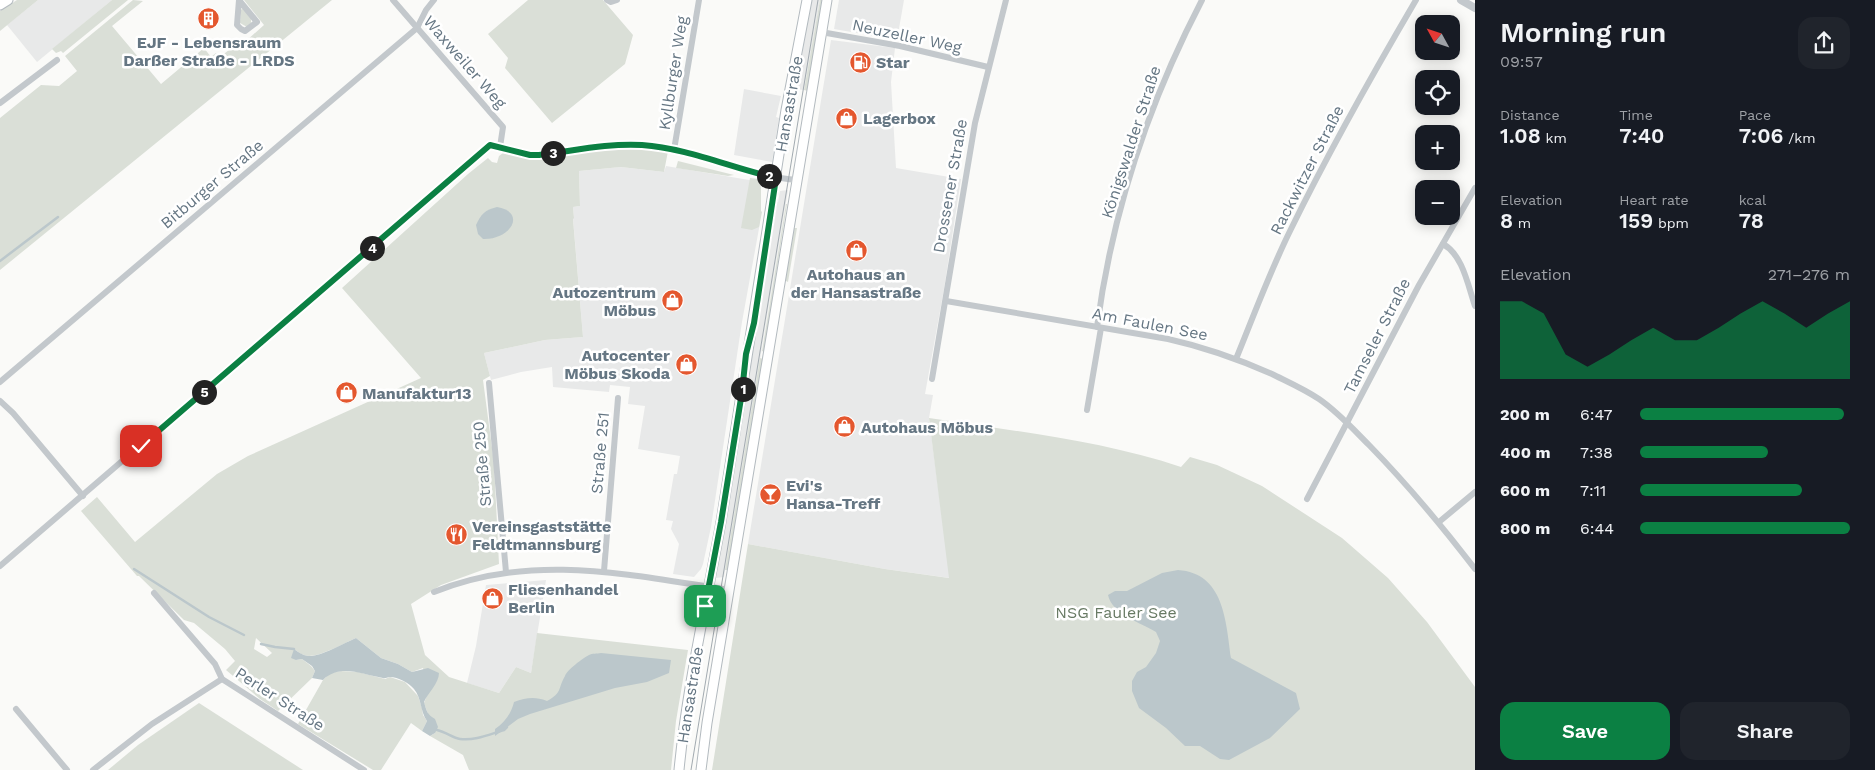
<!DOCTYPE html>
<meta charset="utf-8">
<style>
body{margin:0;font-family:"Work Sans",sans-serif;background:#20242c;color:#f1f3f6;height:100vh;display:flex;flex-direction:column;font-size:19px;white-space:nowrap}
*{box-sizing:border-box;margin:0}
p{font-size:16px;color:#9ea1a6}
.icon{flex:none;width:28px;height:28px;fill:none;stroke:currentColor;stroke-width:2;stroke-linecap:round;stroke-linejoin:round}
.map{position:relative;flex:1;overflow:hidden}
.details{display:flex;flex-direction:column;background:#171b24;width:400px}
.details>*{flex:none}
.needle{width:32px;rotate:310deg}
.buttons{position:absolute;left:1415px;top:15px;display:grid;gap:10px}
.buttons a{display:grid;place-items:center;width:45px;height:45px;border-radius:10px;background:#171b24;box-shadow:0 2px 12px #0003;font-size:25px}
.pin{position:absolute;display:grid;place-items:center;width:42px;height:42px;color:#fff;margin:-21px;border-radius:10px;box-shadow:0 2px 8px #0006}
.km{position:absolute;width:25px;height:25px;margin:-12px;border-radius:50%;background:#222;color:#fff;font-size:14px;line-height:25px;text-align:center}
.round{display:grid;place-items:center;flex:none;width:52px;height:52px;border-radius:15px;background:#20242c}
.summary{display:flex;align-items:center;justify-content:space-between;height:85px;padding:0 25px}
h1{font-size:28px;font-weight:600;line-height:38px}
.stats{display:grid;grid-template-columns:repeat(3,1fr);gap:8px;height:85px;padding:5px 25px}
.stats div{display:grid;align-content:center}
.stats b{font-size:21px;font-weight:600}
.stats small{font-size:14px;font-weight:400}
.stats p{font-size:14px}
.chart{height:140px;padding:10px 25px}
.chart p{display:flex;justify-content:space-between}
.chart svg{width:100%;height:90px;margin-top:5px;fill:#0b8043;opacity:.7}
.action{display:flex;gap:10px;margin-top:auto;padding:10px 25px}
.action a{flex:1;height:58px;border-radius:15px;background:#0b8043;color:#fff;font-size:20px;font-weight:600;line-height:58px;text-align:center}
.action a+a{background:#20242c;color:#f1f3f6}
ul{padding:0 25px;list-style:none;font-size:16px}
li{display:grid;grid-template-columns:80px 60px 1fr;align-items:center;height:38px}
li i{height:12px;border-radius:6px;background:#0b8043}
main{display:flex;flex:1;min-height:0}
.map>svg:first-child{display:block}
</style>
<main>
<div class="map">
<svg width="1475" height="770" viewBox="0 0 1475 770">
<rect width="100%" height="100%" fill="#fafaf8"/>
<!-- built -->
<g fill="#e8e9e9">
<polygon points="38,0 112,0 37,62 7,25"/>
<polygon points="811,0 820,0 804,90 795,89 800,67"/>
<polygon points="839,0 904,0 897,40 834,29"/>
<polygon points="831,40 895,48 891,82 896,168 961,179 944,289 925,394 933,395 929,418 950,578 885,569 748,544"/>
<polygon points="744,89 781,96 776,117 779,118 772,162 734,155"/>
<polygon points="666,166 761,182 760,223 742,322 711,527 703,564 701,569 694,577 673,574 679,544 671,529 673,521 666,520 674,474 677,474 680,456 638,449 645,406 628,404 630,387 610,385 609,392 553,387 552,367 521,372 491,380 484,353 545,340 583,337 573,218 574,218 573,207 580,206 579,171 621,167 664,172"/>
<polygon points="788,190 724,577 716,578 718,568 716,567 753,352 776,202 778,202 780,191"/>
<polygon points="546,580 531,673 516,667 499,693 467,683 476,646 486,585"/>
</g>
<!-- green -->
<g fill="#dadfd7" fill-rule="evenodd">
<polygon points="17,0 38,0 0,31 0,11"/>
<polygon points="112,0 128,0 63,53 61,51 56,53 52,49"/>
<polygon points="133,0 143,1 112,26 161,84 204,48 211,57 216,53 220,57 243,39 246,41 264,25 244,0 332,0 0,270 0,118 41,85 59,86 77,71 65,56"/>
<polygon points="528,0 603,0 633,35 625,64 552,123 505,68 508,58 488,34"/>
<polygon points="820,0 823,0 808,91 804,90"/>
<polygon points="243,8 251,18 251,23 247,27 240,23 241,10"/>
<path d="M620,148L668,151L664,172L621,167L579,171L580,206L573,207L574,218L573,219L583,337L545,340L484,353L490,376L483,380L494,463L499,564L441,585L411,604L425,655L449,677L499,693L516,667L531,673L537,633L688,650L676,721L671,770H469L463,755L430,736L435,733L424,703L428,693L423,668L412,672L398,664L381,658L356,638C344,643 322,656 309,656C303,656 298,652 294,649L296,660L302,659L311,666L315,671L312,678L278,711L260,699L226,670L235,661L225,649L194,623L184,620L139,576H137L81,511L97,497L135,542L217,474L248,456L421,378L342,288L468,174L488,158L492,162L497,163L499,156L503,153L530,159ZM256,638L272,653L267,657L254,649Z"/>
<polygon points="678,161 734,175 728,176 676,168"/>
<polygon points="750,178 758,179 761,188 761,211 762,212 759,227 752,230 741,228"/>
<polygon points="786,204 787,204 764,352 762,351"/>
<polygon points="793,228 797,228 788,282 784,280"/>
<polygon points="760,358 763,359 730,564 728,570 725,570"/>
<path d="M929,418C1013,431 1100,440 1181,467L1190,457L1217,465L1262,486L1342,538L1388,578L1427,622L1475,687V770H712L748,544L885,569L949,578Z"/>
<polygon points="341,671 358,672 385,679 390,677 405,682 418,696 422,708 423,715 427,721 422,731 411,723 381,770 373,770 298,724 323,680 330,673"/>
<polygon points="199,703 303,770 108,770 138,745"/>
</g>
<!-- water -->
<g fill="#bbc7cb">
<path d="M497,207C527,212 511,240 483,239L478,234L476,225C481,214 485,210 497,207Z"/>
<path d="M1178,570C1224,573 1226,621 1231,658L1296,693L1300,709L1270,738L1229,760L1220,759L1200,746H1185L1166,728L1139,708L1132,691V681L1137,672L1146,667L1156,653L1160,641L1156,632C1141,623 1112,614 1108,595L1115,591H1127L1162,573Z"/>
<path d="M356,638L381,658L398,664L412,672L428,668L439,673C439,683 428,693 424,702C427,712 427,714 435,719L438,727L435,733L430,736L422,731L427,721C420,711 422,699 414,689C409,683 398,677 390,677C387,677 385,679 383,678C363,675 340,663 323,680L312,678L315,671L312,666L302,659L296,660L291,658L294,649C298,652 302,655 308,656C321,657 344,643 356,638Z"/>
<path d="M601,653L671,660L669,673L647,682L615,688L530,714L518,719L495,736V729C505,722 511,714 514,702C526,698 534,696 547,701C563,692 557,690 565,676C567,670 583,658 589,655C592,653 597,654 601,653Z"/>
</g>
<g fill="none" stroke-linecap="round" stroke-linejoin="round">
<!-- stream -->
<g stroke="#bbc7cb" stroke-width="2.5">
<polyline points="0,261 58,217"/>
<polyline points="134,569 209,617 244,635"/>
<polyline points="261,644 275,647 294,649"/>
<path d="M437,730C446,732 453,738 460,739C475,741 490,734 504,730L507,727"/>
</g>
<defs>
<g id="secondary">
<polyline points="0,5 8,0"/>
<path d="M679,770C687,687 706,605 721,522L786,110L807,0"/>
<polyline points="701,770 707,723 827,0"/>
</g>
</defs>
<!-- secondary casing -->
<use href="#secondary" stroke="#b3babf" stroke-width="11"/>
<!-- minor -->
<g stroke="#c3c8cc" stroke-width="6">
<polygon points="239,0 257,22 245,31 241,29 237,25"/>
<polyline points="393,0 503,127 500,147"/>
<polyline points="607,0 611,2 617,0"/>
<polyline points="821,32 900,46 988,67"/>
<polyline points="0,103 57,60"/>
<polyline points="674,150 699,0"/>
<path d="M1443,244C1463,255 1468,286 1475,306"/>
<path d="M946,301L1168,339C1204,347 1238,359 1272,374C1288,382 1304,389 1319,399C1338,412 1353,429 1369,445C1407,484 1442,526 1475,569"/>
<path d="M1097,327C1112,213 1149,102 1202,0"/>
<path d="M1236,359C1254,315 1270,271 1291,229C1329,151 1372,75 1416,0"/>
<polyline points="932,379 975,123 1006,0"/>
<polyline points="0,382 417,28 426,10 434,0"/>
<polyline points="489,383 506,572"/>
<polyline points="0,401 13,413 83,496"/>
<polyline points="1087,410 1101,328"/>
<polyline points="1307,499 1419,285 1475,188"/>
<polyline points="1439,522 1475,492"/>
<path d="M0,566L490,145L530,155H539C582,150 625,139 668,148C711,158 753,177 798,180"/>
<polyline points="604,571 618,398"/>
<path d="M434,592C533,552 629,575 730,590"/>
<polyline points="154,593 215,664 222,679 364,770"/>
<polyline points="16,709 67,770"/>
<polyline points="93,770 152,724 222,679"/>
</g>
<!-- tertiary -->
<polyline stroke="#c3c8cc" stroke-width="8" points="1461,0 1475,8"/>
<!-- secondary -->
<use href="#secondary" stroke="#fff" stroke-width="9"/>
<!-- tram -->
<polyline stroke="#a2aab0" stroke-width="1" points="691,770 818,0"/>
</g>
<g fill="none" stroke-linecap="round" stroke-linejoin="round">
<defs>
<path id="route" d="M141,446L490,145L530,155H539C573,151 607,143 642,145C685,148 727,166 768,176L776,178L754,323L746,354L742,392L721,522L705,606"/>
</defs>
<!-- route casing -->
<use href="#route" stroke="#fff" stroke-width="10"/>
<!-- route -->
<use href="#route" stroke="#0b8043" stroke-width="6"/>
</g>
<!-- icons -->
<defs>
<symbol id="building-disc" viewBox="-11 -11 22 22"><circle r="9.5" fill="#e4572e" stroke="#fff"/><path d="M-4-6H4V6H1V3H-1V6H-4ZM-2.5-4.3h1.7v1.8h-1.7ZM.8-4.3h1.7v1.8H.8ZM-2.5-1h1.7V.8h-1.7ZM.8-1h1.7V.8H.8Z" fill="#fff"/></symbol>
<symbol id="fuel-disc" viewBox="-11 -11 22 22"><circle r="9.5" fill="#e4572e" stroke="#fff"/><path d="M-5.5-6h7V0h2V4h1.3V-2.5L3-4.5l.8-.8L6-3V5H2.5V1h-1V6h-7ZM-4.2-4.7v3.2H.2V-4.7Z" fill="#fff"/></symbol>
<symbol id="shop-disc" viewBox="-11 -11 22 22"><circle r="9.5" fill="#e4572e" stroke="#fff"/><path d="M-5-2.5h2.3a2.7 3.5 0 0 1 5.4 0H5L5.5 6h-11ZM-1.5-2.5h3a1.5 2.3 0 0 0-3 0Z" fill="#fff"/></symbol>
<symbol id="bar-disc" viewBox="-11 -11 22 22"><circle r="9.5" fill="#e4572e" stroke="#fff"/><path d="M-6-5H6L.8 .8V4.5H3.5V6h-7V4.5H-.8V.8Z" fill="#fff"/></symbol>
<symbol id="restaurant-disc" viewBox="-11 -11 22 22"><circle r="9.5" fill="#e4572e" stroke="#fff"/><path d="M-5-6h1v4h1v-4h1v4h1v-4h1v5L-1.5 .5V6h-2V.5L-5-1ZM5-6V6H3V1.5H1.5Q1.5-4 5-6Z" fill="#fff"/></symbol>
</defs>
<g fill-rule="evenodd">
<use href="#building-disc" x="196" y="6" width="25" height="25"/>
<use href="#fuel-disc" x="848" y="50" width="25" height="25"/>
<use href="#shop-disc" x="834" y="106" width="25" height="25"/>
<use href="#shop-disc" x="844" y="238" width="25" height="25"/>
<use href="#shop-disc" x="660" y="288" width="25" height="25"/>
<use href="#shop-disc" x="674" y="352" width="25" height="25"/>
<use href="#shop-disc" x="334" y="380" width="25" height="25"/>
<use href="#shop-disc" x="832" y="414" width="25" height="25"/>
<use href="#bar-disc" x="758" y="482" width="25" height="25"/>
<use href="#restaurant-disc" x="444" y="522" width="25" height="25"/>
<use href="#shop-disc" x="480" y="586" width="25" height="25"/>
</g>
<g text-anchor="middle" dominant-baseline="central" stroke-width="5" stroke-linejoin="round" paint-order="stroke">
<!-- street labels -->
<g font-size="16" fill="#657683" stroke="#fff">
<text transform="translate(907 36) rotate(12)">Neuzeller Weg</text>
<text transform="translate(465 62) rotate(49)">Waxweiler Weg</text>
<text transform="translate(673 73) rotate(-81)">Kyllburger Weg</text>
<text transform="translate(789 104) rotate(-80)">Hansastraße</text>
<text transform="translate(1131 142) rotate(-72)">Königswalder Straße</text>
<text transform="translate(1307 170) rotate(-63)">Rackwitzer Straße</text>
<text transform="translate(212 184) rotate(-40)">Bitburger Straße</text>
<text transform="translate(950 186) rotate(-80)">Drossener Straße</text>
<text transform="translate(1150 324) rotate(11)">Am Faulen See</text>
<text transform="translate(1377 336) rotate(-63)">Tamseler Straße</text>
<text transform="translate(600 453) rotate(-85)">Straße 251</text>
<text transform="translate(482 464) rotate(-95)">Straße 250</text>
<text transform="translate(690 695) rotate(-81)">Hansastraße</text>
<text transform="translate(280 699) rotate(33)">Perler Straße</text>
</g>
<!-- poi labels -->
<g font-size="16" font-weight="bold" fill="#657683" stroke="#fff" text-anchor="start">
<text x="209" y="42" text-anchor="middle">EJF - Lebensraum<tspan x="209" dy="18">Darßer Straße - LRDS</tspan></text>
<text x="876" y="62">Star</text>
<text x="863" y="118">Lagerbox</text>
<text x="856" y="274" text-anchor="middle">Autohaus an<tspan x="856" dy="18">der Hansastraße</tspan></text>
<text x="656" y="292" text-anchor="end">Autozentrum<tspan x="656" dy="18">Möbus</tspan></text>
<text x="670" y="355" text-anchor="end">Autocenter<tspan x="670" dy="18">Möbus Skoda</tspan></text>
<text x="362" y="393">Manufaktur13</text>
<text x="861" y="427">Autohaus Möbus</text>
<text x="786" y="485">Evi's<tspan x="786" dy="18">Hansa-Treff</tspan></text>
<text x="472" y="526">Vereinsgaststätte<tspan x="472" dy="18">Feldtmannsburg</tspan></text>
<text x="508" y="589">Fliesenhandel<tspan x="508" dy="18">Berlin</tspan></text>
</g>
<!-- park labels -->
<g font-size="16" fill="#687a64" stroke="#fff">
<text x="1116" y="612">NSG Fauler See</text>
</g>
</g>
</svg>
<div class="buttons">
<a><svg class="needle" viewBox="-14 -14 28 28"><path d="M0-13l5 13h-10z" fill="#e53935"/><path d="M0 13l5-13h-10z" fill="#9ea1a6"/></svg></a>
<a><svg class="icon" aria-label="locate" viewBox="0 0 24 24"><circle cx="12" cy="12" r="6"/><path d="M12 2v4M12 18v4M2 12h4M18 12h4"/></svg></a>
<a>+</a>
<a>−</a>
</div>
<div class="pin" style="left:705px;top:606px;background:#1e9e55"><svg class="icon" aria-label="arrive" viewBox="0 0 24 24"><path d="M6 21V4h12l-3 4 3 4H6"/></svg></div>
<div class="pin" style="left:141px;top:446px;background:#d93025"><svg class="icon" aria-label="check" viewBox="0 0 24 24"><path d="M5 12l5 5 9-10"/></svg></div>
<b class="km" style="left:743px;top:389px">1</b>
<b class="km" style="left:769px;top:176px">2</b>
<b class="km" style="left:553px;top:153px">3</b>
<b class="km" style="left:372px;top:248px">4</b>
<b class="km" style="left:204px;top:392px">5</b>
</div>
<section class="details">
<div class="summary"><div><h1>Morning run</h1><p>09:57</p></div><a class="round"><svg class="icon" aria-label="share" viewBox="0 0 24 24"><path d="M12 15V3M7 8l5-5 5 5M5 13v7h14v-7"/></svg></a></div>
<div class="stats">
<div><p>Distance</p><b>1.08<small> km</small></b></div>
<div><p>Time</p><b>7:40</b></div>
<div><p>Pace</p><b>7:06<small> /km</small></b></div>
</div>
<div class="stats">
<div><p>Elevation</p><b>8<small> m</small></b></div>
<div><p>Heart rate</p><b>159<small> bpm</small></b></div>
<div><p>kcal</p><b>78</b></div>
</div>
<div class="chart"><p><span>Elevation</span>271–276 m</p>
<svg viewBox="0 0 160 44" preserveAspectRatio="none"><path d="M0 44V6L10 6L20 12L30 32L40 38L50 32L60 25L70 19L80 25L90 25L100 19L110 12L120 6L130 12L140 19L150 12L160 6V44z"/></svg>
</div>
<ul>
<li><b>200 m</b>6:47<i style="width:97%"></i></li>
<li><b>400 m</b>7:38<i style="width:61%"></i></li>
<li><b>600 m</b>7:11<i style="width:77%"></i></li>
<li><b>800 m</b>6:44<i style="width:100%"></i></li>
</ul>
<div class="action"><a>Save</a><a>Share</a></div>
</section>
</main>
